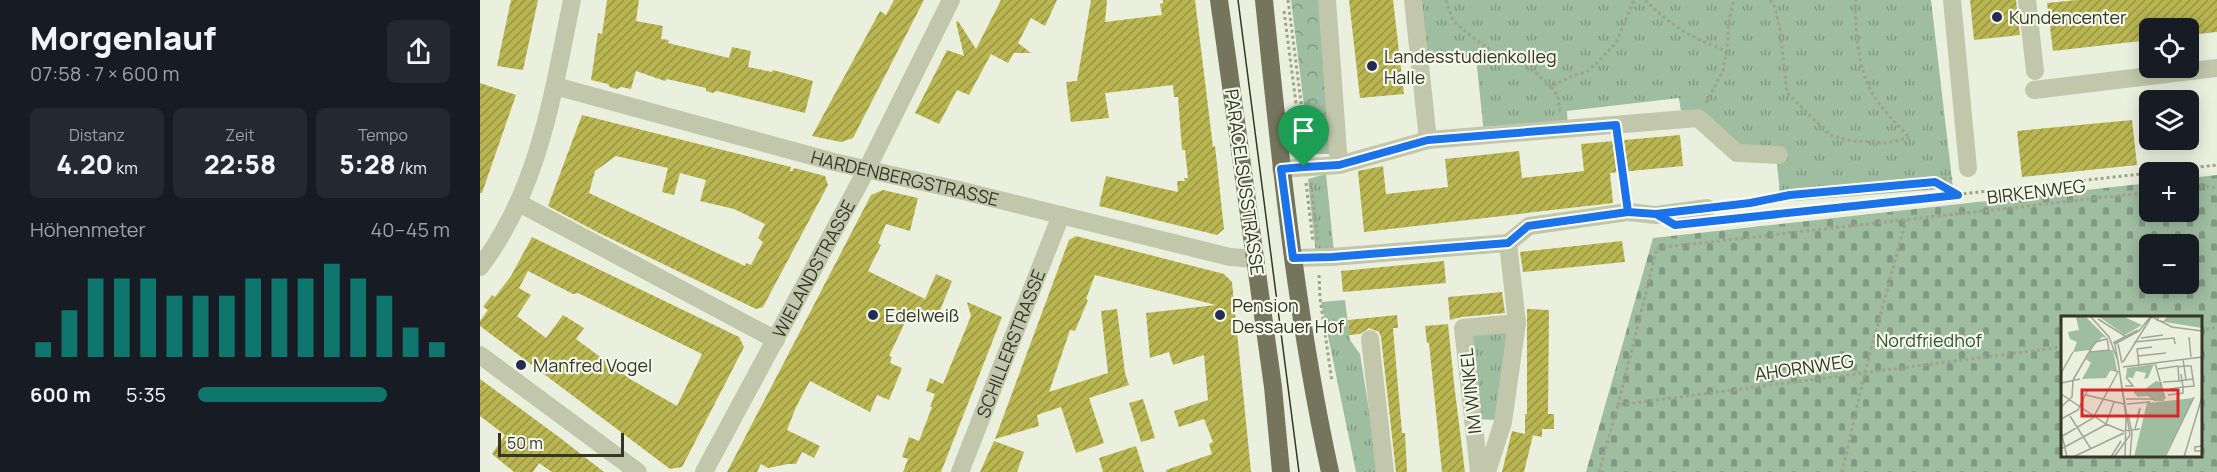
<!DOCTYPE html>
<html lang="de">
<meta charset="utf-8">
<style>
body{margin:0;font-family:Manrope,sans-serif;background:#242831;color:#f1f3f6;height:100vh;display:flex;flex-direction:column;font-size:22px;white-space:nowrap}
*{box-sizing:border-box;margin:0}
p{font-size:20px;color:#9ea1a6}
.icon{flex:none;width:33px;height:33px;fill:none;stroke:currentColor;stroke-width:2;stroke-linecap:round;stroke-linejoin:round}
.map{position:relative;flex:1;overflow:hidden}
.drawer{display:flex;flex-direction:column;background:#171b24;width:480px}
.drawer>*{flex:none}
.controls{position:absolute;left:1659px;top:18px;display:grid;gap:12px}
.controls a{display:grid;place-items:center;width:60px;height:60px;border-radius:9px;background:#171b24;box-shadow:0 3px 15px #0003;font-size:30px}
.scale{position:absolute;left:18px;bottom:15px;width:126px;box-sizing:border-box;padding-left:6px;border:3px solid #353529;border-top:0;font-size:16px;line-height:21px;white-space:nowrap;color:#353529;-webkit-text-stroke:4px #f4f8e9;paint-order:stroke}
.pin{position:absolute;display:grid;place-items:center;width:51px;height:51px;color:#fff;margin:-62px -26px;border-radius:50% 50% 50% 0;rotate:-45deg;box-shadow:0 0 6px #0007}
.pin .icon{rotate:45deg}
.round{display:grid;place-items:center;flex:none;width:63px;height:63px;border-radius:9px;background:#242831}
.head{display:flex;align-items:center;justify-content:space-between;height:102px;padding:0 30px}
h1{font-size:33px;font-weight:800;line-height:45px}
.figures{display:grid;grid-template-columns:repeat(3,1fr);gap:9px;height:102px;padding:6px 30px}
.figures div{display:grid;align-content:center;border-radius:9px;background:#242831;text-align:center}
.figures b{font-size:26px;font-weight:800}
.figures small{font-size:16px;font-weight:400}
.figures p{font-size:16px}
.chart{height:168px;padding:12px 30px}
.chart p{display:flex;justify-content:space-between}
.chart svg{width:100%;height:108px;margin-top:6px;stroke:#0f766e;stroke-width:6}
ul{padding:0 30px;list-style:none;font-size:20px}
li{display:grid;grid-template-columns:96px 72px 1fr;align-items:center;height:45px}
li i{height:15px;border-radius:8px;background:#0f766e}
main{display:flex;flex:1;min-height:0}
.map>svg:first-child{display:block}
</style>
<main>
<section class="drawer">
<div class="head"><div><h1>Morgenlauf</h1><p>07:58 · 7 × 600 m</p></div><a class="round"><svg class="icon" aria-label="share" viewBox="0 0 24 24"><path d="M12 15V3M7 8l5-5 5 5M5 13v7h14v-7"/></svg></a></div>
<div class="figures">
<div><p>Distanz</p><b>4.20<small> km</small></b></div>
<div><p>Zeit</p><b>22:58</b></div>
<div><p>Tempo</p><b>5:28<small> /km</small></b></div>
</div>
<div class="chart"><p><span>Höhenmeter</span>40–45 m</p>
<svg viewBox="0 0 160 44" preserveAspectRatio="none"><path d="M5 44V38M15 44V25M25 44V12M35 44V12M45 44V12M55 44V19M65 44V19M75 44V19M85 44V12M95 44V12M105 44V12M115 44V6M125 44V12M135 44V19M145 44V32M155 44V38"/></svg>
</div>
<ul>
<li><b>600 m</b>5:35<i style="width:75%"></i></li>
</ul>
</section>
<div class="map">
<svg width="1737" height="472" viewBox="0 0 1737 472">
<defs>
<pattern id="grass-tufts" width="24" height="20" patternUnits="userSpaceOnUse" patternTransform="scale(1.5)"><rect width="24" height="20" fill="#9fbda1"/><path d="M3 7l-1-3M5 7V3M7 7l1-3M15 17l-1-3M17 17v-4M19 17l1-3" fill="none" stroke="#829a83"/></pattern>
<pattern id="cemetery-stones" width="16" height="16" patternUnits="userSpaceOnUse" patternTransform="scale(1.5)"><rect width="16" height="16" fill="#9fbda1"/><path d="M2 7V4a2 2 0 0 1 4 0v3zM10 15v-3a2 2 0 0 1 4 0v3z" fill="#829a83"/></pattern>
<pattern id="park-crowns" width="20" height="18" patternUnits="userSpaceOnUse" patternTransform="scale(1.5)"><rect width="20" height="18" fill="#9fbda1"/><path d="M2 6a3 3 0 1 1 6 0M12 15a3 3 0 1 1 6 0" fill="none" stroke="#829a83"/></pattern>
<pattern id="building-hatch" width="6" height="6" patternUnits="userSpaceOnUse" patternTransform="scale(1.5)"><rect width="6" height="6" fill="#b9b652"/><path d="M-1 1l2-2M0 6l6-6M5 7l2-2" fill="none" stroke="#979544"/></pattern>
</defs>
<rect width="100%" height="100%" fill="#ebf0de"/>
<!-- grass -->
<g fill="url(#grass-tufts)">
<polygon points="934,0 1451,0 1473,188 1301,202 1295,146 1260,151 1202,118 1199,98 1087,111 1088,128 1004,134 996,57 941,62"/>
<polygon points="846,174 854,252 836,255 828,179"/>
<polygon points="865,300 870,340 880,354 899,472 876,472 841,302"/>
<polygon points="1031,332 1016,420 996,419 988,335"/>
</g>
<!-- cemetery -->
<path fill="url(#cemetery-stones)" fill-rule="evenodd" d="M1737,175V472H1106L1173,238L1669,183L1670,212H1708L1709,178ZM1670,244H1708V284H1670ZM1582,318H1720V456H1582Z"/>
<!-- park -->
<polygon fill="url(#park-crowns)" points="811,0 847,0 853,154 833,154 829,146"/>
<!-- building -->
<g fill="url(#building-hatch)" fill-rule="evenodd">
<polygon points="31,0 58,0 43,70 17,66"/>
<polygon points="127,0 159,0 156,21 183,26 181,39 189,40 188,43 249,58 252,47 271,51 268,67 292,72 293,70 333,81 325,113 237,91 233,93 226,91 226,88 187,79 185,81 156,71 151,89 141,87 137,89 130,87 128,84 111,80 118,33 122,34"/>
<polygon points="414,0 444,0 373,138 361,142 332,136 400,11 406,15"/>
<polygon points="521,0 577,0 565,26 551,18 538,43 551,53 534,53 528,63 511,54 489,95 477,90 459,124 435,113 467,50 484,56 476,22 478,21 496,49"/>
<polygon points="611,0 627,0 625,22 682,15 680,4 683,3 683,0 715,0 733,147 735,146 744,229 737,235 619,206 626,176 698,192 697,181 705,181 704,178 708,178 705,150 702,150 698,97 694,97 693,85 625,93 629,118 591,122 586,82 597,81"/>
<polygon points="869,0 913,0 924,94 880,98"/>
<polygon points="1490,0 1536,0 1540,35 1494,40"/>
<polygon points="1597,0 1737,0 1737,32 1708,35 1708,28 1670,28 1670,40 1573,51 1567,3"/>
<polygon points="0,83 36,95 2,193 0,193"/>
<path d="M102,115L311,167L310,171H312L314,168L345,176L348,185L283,307L276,309L119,233L68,206ZM136,156L188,168L182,192L194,195L200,173L226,180L220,201L254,209L285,224L278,238L283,242L271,265L266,263L265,266L109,193L115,171Z"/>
<polygon points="1652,120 1657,165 1542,177 1537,131"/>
<polygon points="1200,135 1203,166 1130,173 1133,203 884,232 878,171 903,166 906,194 968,187 965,159 1039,151 1042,178 1104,171 1101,144"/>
<polygon points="403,190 438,198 430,231 406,224 398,243 401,245 388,271 445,299 456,274 472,281 456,320 431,310 409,356 412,357 410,363 422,368 409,400 397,395 390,412 330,381 316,407 307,430 340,446 334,458 322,452 316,464 308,464 288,468 281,464 277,472 247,472 391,195"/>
<polygon points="596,236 744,274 752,282 771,472 686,472 686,470 732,454 729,444 733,442 724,419 699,427 694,411 728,400 724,355 693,365 689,352 670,358 666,313 736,305 615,275 606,299 608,300 595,331 590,330 569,392 628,373 621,311 637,309 645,373 649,385 609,398 624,443 596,453 581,407 557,415 559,426 515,439 589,240"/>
<path d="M52,237L259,337L264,347L202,467L190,469L0,326V321L8,310L3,307L12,295L15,297L31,276ZM48,271L93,294L98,293L222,354L197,406L150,379L96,339L104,328L83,315L66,338L37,316L51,295L39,288Z"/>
<polygon points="1142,241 1145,262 1043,272 1040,252"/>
<polygon points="964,261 966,283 863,292 861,271"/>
<polygon points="1022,292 1025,313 982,317 970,320 968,297"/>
<polygon points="487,302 522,317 461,472 423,472 428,459 422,457 429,437 439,441 452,407 450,407 455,394 446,391 450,378 463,384 491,316"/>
<polygon points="1047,309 1069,310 1068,414 1074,414 1074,429 1062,429 1062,437 1046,434 1053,435 1044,472 1022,472 1032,431 1045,434 1045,414 1047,414"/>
<polygon points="917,315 918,328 913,328 922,433 925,433 927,472 916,472 901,337 899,332 889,328 880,334 869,335 868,320"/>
<polygon points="968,324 974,383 985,472 962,472 949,343 947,343 945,326"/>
<polygon points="0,379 79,437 124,472 72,472 59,463 53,472 34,472 12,454 25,435 0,416"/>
<polygon points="663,399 675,438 661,442 649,403"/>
<polygon points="514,441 544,452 537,472 500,472"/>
<polygon points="656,446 664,472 623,472 619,458"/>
</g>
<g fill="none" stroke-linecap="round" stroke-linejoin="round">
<!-- path -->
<g stroke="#9fa388" stroke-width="3" stroke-dasharray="3 3" stroke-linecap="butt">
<polyline points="808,0 827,149"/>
<polyline points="966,0 973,21 992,37 1014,52 1054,71 1071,87 1092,76 1106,72 1116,64 1136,43 1154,0"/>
<path d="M1165,0C1192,27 1212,38 1247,51L1249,20L1254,0"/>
<path d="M1290,0L1295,7L1300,30L1307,93L1350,135L1372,141L1406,143L1430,138C1415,122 1396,104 1387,83C1378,61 1374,23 1376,0"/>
<polyline points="804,11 822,150"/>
<polyline points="1071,87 1078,96 1080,112"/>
<polyline points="1226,103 1243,71 1246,52"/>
<polyline points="1138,142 1146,194"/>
<polyline points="1673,172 1737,165"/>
<polyline points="1456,182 1477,194"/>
<polyline points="826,183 833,242"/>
<polyline points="831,183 838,242"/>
<polyline points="1708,187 1725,186 1737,188"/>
<polyline points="1243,206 1310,195 1475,178"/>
<polyline points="1239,221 1670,173"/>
<polyline points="839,275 840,298 852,382"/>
<polyline points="1720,330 1737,328"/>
<polyline points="1138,405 1177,248 1670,192"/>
<polyline points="1119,472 1138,405 1582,347"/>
<polyline points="1362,472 1385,372 1426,220"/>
</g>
<!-- minor -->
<g stroke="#c2c7ab" stroke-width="18">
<polyline points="847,0 859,165"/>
<polyline points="933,0 948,140"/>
<polyline points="1472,0 1488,168"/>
<polyline points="1547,0 1555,71"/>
<path id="s1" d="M75,86L354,162L479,190L750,257L776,259"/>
<polyline points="1554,90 1737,68"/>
<polyline points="801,169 859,165 948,140 1218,118 1257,153 1299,155"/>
<polyline points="39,203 296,340"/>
<polyline points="1028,243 1037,323"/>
<polyline points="813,258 852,257 1028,243 1049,226 1148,212 1176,215 1227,208"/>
<path d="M0,267C59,190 73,93 92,0"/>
<polyline points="890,339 905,472"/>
<polyline points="0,355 158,472"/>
<path id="s2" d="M224,472L387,169L471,0"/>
<path id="s3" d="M480,472L581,215"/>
<polyline points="999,472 983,328 1037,323 1023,422 1007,472"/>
</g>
<!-- major -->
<g stroke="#74755c" stroke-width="18">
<polyline points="739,0 793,387 801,472"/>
<path d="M784,0C800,158 816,316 850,472"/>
</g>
<!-- tram -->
<polyline stroke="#353529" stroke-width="1.5" points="758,0 819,472"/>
</g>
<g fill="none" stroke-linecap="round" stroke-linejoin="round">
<defs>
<polyline id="route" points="824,167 801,169 813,258 852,257 1028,243 1048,226 1148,212 1176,214 1195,225 1478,195 1455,182 1310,195 1270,203 1176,214 1148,212 1136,125 948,140 859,165 824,167"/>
</defs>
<!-- route casing -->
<use href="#route" stroke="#fff" stroke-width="12"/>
<!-- route -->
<use href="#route" stroke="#1a73e8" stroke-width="8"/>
</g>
<!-- markers -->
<g fill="#232d52" stroke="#f4f8e9" stroke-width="2">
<circle cx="1517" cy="17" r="6"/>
<circle cx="892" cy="66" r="6"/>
<circle cx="393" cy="315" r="6"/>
<circle cx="740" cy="315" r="6"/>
<circle cx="41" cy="365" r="6"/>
</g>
<g text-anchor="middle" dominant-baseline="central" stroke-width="4.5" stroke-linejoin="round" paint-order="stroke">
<!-- poi labels -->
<g font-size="18" fill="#353529" stroke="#f4f8e9" text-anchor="start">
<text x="1529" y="17">Kundencenter</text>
<text x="904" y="56">Landesstudienkolleg<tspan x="904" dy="21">Halle</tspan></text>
<text x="752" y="305">Pension<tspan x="752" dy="21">Dessauer Hof</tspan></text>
<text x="405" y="315">Edelweiß</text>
<text x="53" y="365">Manfred Vogel</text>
</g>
<!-- street labels -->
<g font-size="18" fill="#353529" stroke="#f4f8e9">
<text stroke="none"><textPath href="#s1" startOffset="362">HARDENBERGSTRASSE</textPath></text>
<text transform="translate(765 182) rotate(82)">PARACELSUSSTRASSE</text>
<text transform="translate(1556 191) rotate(-7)">BIRKENWEG</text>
<text stroke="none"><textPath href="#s2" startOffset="231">WIELANDSTRASSE</textPath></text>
<text stroke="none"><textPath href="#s3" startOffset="138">SCHILLERSTRASSE</textPath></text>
<text transform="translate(1324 367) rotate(-8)">AHORNWEG</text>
<text transform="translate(990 391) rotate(-96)">IM WINKEL</text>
</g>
<!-- park labels -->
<g font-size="18" fill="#2f5132" stroke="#f4f8e9">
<text x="1449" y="340">Nordfriedhof</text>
</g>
</g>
<!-- overview -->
<g transform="translate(1581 316)">
<rect width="141" height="141" fill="#ebf0de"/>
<path d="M95,65L101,67L103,85H93L87,80L77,81L73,77V74L84,73Z" fill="#9fbda1"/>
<path d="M133,82L103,141H73L86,87Z" fill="#9fbda1"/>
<path d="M93,48L87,62L83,63L85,57L75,55L72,62L65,61L66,52Z" fill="#9fbda1"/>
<path d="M24,0L46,22L41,21L29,34L12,36L16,26L9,23L7,16L18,14L15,1ZM37,0H61L81,9L64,19ZM108,0H141V12L104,6ZM52,34L56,54L49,55L45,62L21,63L30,47L25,43L29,36Z" fill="#9fbda1"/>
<path fill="none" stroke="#a2a596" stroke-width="1.5" d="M29,0L48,21L57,45L65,101L64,141M89,0L111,11L141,15M98,0L96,4L103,6L108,0M37,3L64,20M128,21L130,41M80,22L102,19M73,26L113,22L114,28M52,27L77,14M57,28L61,47M29,36L49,34M77,40L105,37M62,46L91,0M94,47L104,83M78,49L76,33L91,31M62,51L141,41M97,53L117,50M0,57L12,36M120,58L122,71L133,70L132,63M12,64L34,26L46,23L48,34M118,65L131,63H132L130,50H123L125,64M102,66L118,65L117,51L123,50L122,43M0,67L19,63M64,70H72L65,61M0,78L45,108L62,115L79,113M25,79L63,88M107,79L122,77V71L108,73M65,83H93M66,88L89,86M0,91L11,81L12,64M67,98L71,117L69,141M9,100L30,133M0,103L17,94L27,73M45,108L53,86M74,113L78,98L79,92L76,101M0,115L6,141M0,121L32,102L57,56L52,54M141,130L134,131V135H141M0,133L46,108M12,141L63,117M50,141L60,125M53,141L69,119L54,28L78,15L90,0M104,141L133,81M123,141L141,81"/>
<path fill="#d62828" fill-opacity="0.15" stroke="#d62828" stroke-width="3" d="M21,74H117V100H21Z"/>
<rect width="141" height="141" fill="none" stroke="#353529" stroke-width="3"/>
</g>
</svg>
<div class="controls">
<a><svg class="icon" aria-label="locate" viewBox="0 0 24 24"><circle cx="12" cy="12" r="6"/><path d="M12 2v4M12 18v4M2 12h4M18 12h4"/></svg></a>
<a><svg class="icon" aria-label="layers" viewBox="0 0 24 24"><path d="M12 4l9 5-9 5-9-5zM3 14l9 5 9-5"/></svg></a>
<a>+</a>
<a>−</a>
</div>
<div class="scale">50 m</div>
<div class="pin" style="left:824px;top:167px;background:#1e9e55"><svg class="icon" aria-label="arrive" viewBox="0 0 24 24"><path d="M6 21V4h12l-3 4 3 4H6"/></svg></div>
</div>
</main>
